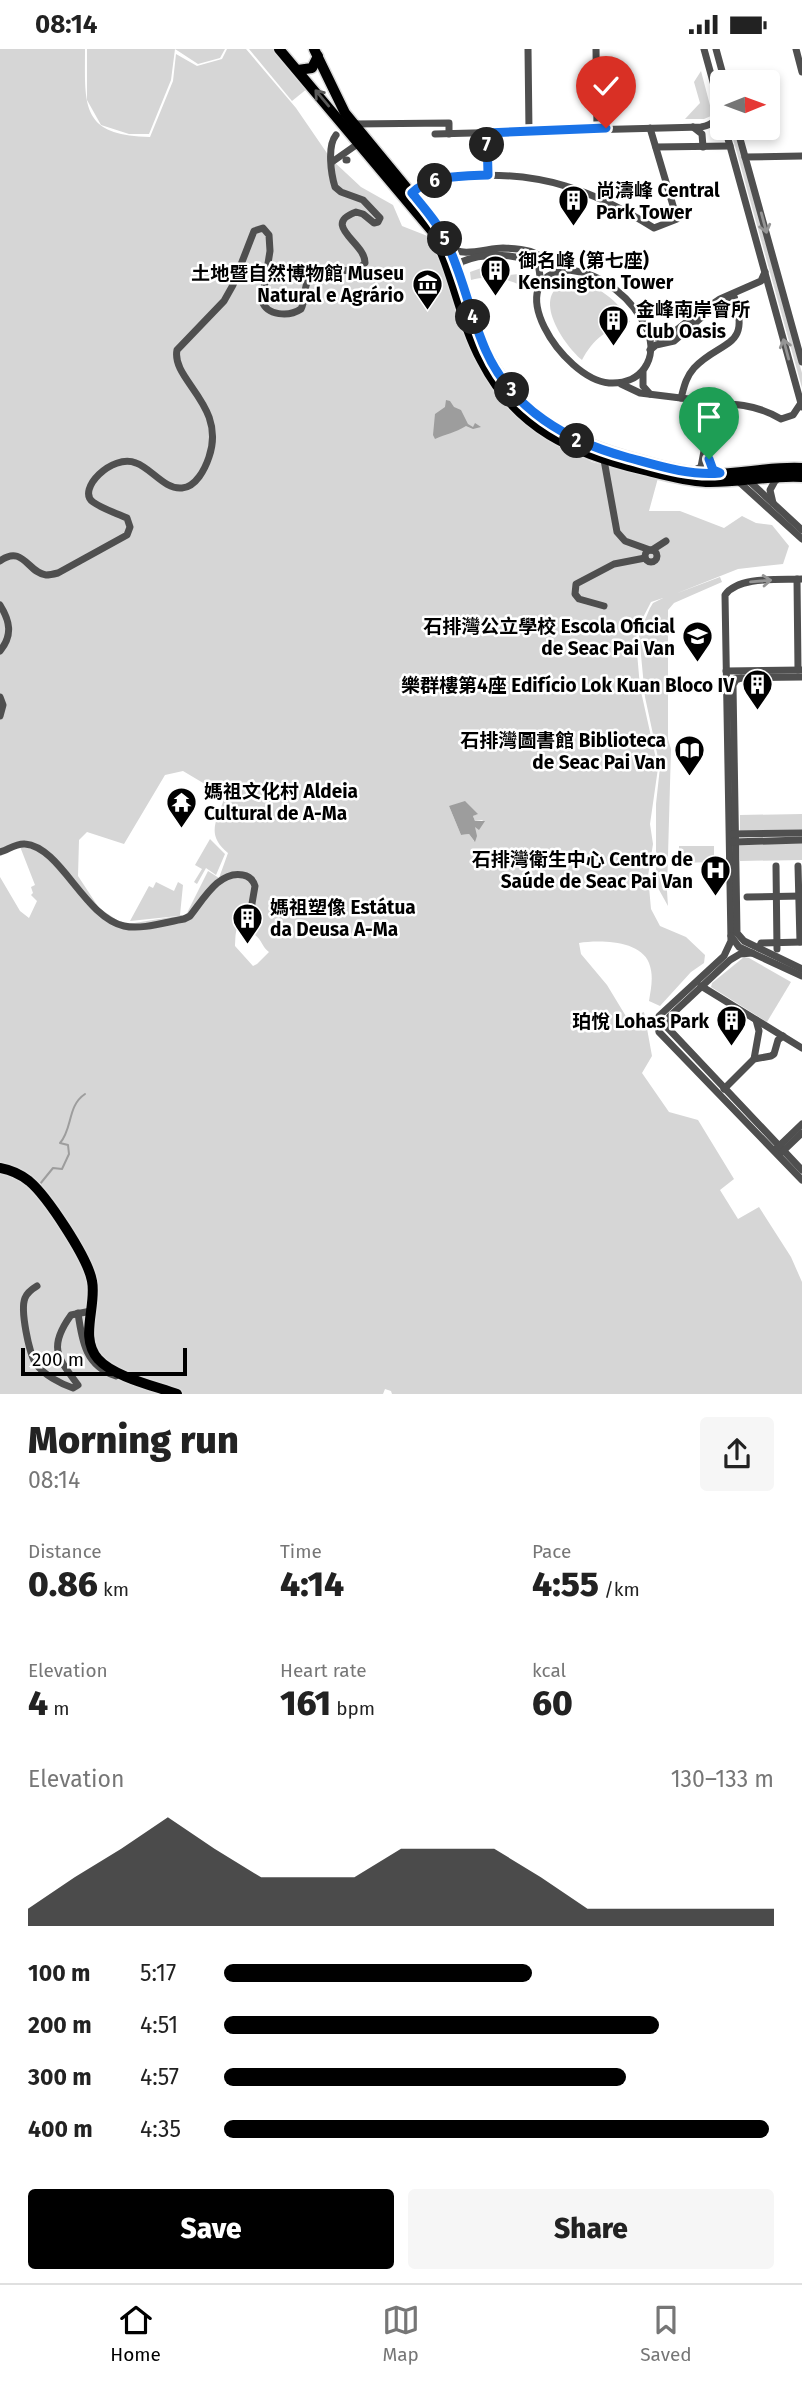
<!DOCTYPE html>
<meta charset="utf-8">
<style>
body{margin:0;font-family:"Fira Sans","Noto Sans SC",sans-serif;background:#f6f6f6;color:#222;height:100vh;display:flex;flex-direction:column;font-size:26px;white-space:nowrap}
*{box-sizing:border-box;margin:0}
p{font-size:23px;color:#767676}
.icon{flex:none;width:38px;height:38px;fill:none;stroke:currentColor;stroke-width:2;stroke-linecap:round;stroke-linejoin:round}
.map{position:relative;height:1345px;overflow:hidden}
.drawer{display:flex;flex-direction:column;background:#fff;flex:1}
.drawer>*{flex:none}
.needle{width:46px;rotate:89deg}
.fabs{position:absolute;left:710px;top:21px;display:grid;gap:14px}
.fabs a{display:grid;place-items:center;width:70px;height:70px;border-radius:7px;background:#fff;box-shadow:0 4px 10px #0003;font-size:35px}
.scale{position:absolute;left:21px;bottom:18px;width:166px;box-sizing:border-box;padding-left:7px;border:4px solid #000;border-top:0;font-size:19px;line-height:24px;white-space:nowrap;color:#000;-webkit-text-stroke:5px #fff;paint-order:stroke}
.pin{position:absolute;display:grid;place-items:center;width:60px;height:60px;color:#fff;margin:-72px -30px;border-radius:50% 50% 50% 0;rotate:-45deg;box-shadow:0 0 7px #0007}
.pin .icon{rotate:45deg}
.km{position:absolute;width:35px;height:35px;margin:-18px;border-radius:50%;background:#222;color:#fff;font-size:19px;line-height:35px;text-align:center}
.round{display:grid;place-items:center;flex:none;width:74px;height:74px;border-radius:7px;background:#f6f6f6}
.headline{display:flex;align-items:center;justify-content:space-between;height:119px;padding:0 28px}
h1{font-size:38px;font-weight:800;line-height:52px}
.metrics{display:grid;grid-template-columns:repeat(3,1fr);gap:10px;height:119px;padding:7px 28px}
.metrics div{display:grid;align-content:center}
.metrics b{font-size:35px;font-weight:800}
.metrics small{font-size:19px;font-weight:400}
.metrics p{font-size:19px}
.chart{height:196px;padding:14px 28px}
.chart p{display:flex;justify-content:space-between}
.chart svg{width:100%;height:126px;margin-top:7px;fill:#000;opacity:.7}
.cta{display:flex;gap:14px;margin-top:auto;padding:14px 28px}
.cta a{flex:1;height:80px;border-radius:7px;background:#000;color:#fff;font-size:28px;font-weight:800;line-height:80px;text-align:center}
.cta a+a{background:#f6f6f6;color:#222}
ul{padding:0 28px;list-style:none;font-size:23px}
li{display:grid;grid-template-columns:112px 84px 1fr;align-items:center;height:52px}
li i{height:18px;border-radius:9px;background:#000}
.status{display:flex;justify-content:space-between;align-items:center;height:49px;padding:0 35px;background:#fff;direction:ltr}
.status svg{height:19px;fill:currentColor}
.tabs{display:flex;justify-content:space-around;align-items:center;height:98px;border-top:2px solid #e0e0e0;background:#fff;font-size:19px;color:#767676}
.tabs a{display:grid;justify-items:center;gap:4px}
.tabs .on{color:#000}
.map>svg:first-child{display:block}
</style>
<div class="status"><b>08:14</b><svg viewBox="0 0 49 12"><path d="M0 12V9h3v3zM5 12V6h3v6zM10 12V3h3v9zM15 12V0h3v12zM26 1h20v11H26zM47 4h2v5h-2z"/></svg></div>
<div class="map">
<svg width="802" height="1345" viewBox="0 0 802 1345">
<rect width="100%" height="100%" fill="#fff"/>
<!-- green -->
<g fill="#d6d6d6" fill-rule="evenodd">
<path d="M0,0H85C85,56 80,87 150,88L173,32L176,5L197,17L222,10L227,0H246L296,59L331,110L361,138L393,156L402,177L430,188L481,323L502,350L522,369L547,388L592,413L658,429L649,462H680L724,479L742,467L756,474L772,476L789,497L783,515L738,520L675,545L720,528L722,533L674,554L668,561V690L671,700L667,842L668,857L658,839L656,824V755L660,718L645,648L639,585L650,559L653,554L663,549L651,553L637,580L636,592L640,638L658,719L650,775L653,795L648,827L651,860L660,877L686,888L705,906L704,914L691,923L660,957L649,952C651,939 654,927 649,914C640,891 599,891 579,894L581,905L607,936L627,969L644,963L652,1007L642,1024L669,1063L698,1071L734,1130L720,1141L738,1170L759,1158L791,1208L802,1233V1345H392L391,1342L385,1340L383,1345H0V828L20,862L29,869L37,852L31,846L33,844L31,838L35,836L19,795L0,803ZM183,722L225,747C217,772 205,785 228,804L219,829L208,822L186,866H180L183,836L178,833L174,842L156,833L153,839L149,837L130,872L178,867L128,875L117,871L99,859L78,827L79,791L87,783L124,795L165,726ZM449,757L477,765L473,767L475,772L483,771L477,778H474V792L469,785L461,786ZM246,871L254,878L255,886C262,891 262,898 269,903L257,915L253,917L235,897C236,886 234,876 246,871Z"/>
<polygon points="87,0 225,0 220,9 198,15 175,0 171,31 149,85 129,85 101,76 87,51"/>
<polygon points="249,0 274,0 308,39 292,52"/>
<polygon points="701,22 712,64 711,67 704,70 685,70 700,54 694,33"/>
<polygon points="730,79 734,79 802,324 802,339"/>
<path d="M487,217L509,226L529,224C533,229 533,237 528,241C514,230 489,226 471,231L470,223Z"/>
<path d="M572,232C596,234 619,252 630,273C608,279 593,290 582,311C562,294 527,241 572,232Z"/>
<polygon points="802,765 802,782 740,782 740,766"/>
<polygon points="210,790 225,805 216,826 206,819 197,835 194,833 202,820 195,816"/>
<polygon points="802,794 802,811 740,812 739,796"/>
<polygon points="679,797 714,797 714,813 679,814"/>
<polygon points="744,908 749,909 791,933 767,973 711,938 712,934"/>
</g>
<!-- water -->
<g fill="#9d9d9d">
<path d="M446,351L450,352L454,358L461,361L468,375L473,378L475,374L481,378L473,380L466,377C455,384 446,385 435,390L433,386L435,365L445,358Z"/>
<polygon points="465,752 478,765 473,767 475,772 485,772 479,781 475,778 477,787 475,793 469,785 461,786 449,757"/>
</g>
<g fill="none" stroke-linecap="round" stroke-linejoin="round">
<!-- stream -->
<path stroke="#9d9d9d" stroke-width="2" d="M40,1135L53,1119L62,1120L69,1105L68,1096L60,1094C73,1079 67,1057 85,1045"/>
<defs>
<g id="major">
<path d="M279,0L432,182C454,223 460,271 482,312C517,380 573,404 644,421C664,426 685,432 706,433C738,434 770,426 802,428"/>
<path d="M314,0L345,64L438,177C461,217 467,265 488,306C520,369 574,394 639,411C661,417 684,424 707,425C738,426 770,417 802,419"/>
<polyline points="298,21 312,19 318,7"/>
<path d="M0,1119C11,1121 20,1125 29,1132C47,1147 88,1209 92,1232C97,1257 79,1288 98,1310C114,1328 155,1337 177,1345"/>
</g>
</defs>
<!-- major casing -->
<use href="#major" stroke="#dbdbdb" stroke-width="13"/>
<!-- minor -->
<g stroke="#4f4f4f" stroke-width="7">
<polyline points="528,0 529,82"/>
<polyline points="596,0 597,80"/>
<polyline points="704,0 723,69"/>
<polyline points="716,0 725,33"/>
<polyline points="796,0 802,23"/>
<polyline points="353,75 449,74 449,85"/>
<polyline points="693,78 702,85 703,98"/>
<polyline points="725,79 802,358"/>
<polyline points="737,79 802,313"/>
<polyline points="487,84 488,126"/>
<path d="M435,85L701,78C713,76 719,70 720,58"/>
<polyline points="656,98 730,97"/>
<polyline points="745,108 802,107"/>
<polyline points="346,111 347,111"/>
<polyline points="332,113 359,94"/>
<path d="M412,144C426,131 448,128 467,127C540,122 593,141 654,179L677,170L650,79"/>
<path d="M450,198C461,209 488,199 503,199C538,200 536,206 563,221"/>
<path d="M458,221L461,213C482,204 523,202 539,220L541,235"/>
<path d="M569,221C602,224 634,250 647,281C659,310 641,336 609,334C563,330 496,227 569,221Z"/>
<polyline points="648,283 658,289 668,288 689,271 720,250 761,232 765,223"/>
<polyline points="650,301 656,296 674,292 703,267 734,248"/>
<polyline points="643,323 643,337 650,345"/>
<polyline points="621,335 640,344 697,351 703,354 706,359 710,414 713,421 718,424"/>
<path d="M681,349C684,338 686,328 694,319C720,291 752,300 734,248"/>
<path d="M704,355C732,354 756,355 781,370L793,366L801,354"/>
<polyline points="604,411 617,483 625,492 650,501"/>
<polyline points="691,423 701,418 705,397"/>
<polyline points="748,431 802,481"/>
<polyline points="738,432 802,490"/>
<polyline points="773,454 770,441 775,432 780,428"/>
<circle cx="651" cy="507" r="6"/>
<polyline points="652,501 666,492"/>
<path d="M0,512C23,495 28,524 46,526C50,526 54,525 58,524L127,486L130,478L127,469C116,464 103,460 93,453C76,441 112,404 136,414C151,419 165,441 182,439C196,438 205,420 209,408C227,356 171,331 177,301L224,252L233,236L254,182L263,179L269,186L270,202L262,252C267,267 289,268 301,260C306,251 303,240 308,232C317,216 342,222 356,222L365,214C366,194 320,176 356,163L363,165L374,174L378,173L380,169L363,151L341,143L335,138C331,125 327,97 336,86"/>
<polyline points="797,530 798,621"/>
<path d="M802,530C780,531 738,527 725,546L731,892L724,907L659,967L657,973L659,983L802,1131"/>
<path d="M0,556C10,572 13,586 0,602"/>
<polyline points="604,557 579,550 575,545 576,535 614,515 645,509"/>
<polyline points="726,622 802,621"/>
<polyline points="736,629 802,628"/>
<polyline points="741,629 736,631 733,636 737,884 744,892 802,920"/>
<polyline points="0,648 3,656 0,667"/>
<polyline points="733,785 802,784"/>
<polyline points="733,793 802,791"/>
<path d="M0,803C8,801 16,794 25,795C61,798 84,868 124,877C142,881 166,873 184,870L190,867C203,851 219,821 243,826C250,827 253,831 255,837L249,872"/>
<polyline points="776,817 777,900"/>
<polyline points="798,817 800,893"/>
<polyline points="747,848 802,847"/>
<polyline points="731,887 739,898 802,927"/>
<polyline points="759,899 761,894 802,893"/>
<polyline points="752,904 740,905 730,911 670,967 665,976 802,1121"/>
<polyline points="701,937 802,999"/>
<polyline points="754,1010 759,982 756,971"/>
<polyline points="724,1040 754,1010 771,1007 774,1005 778,991 783,987"/>
<polyline points="777,1099 802,1075"/>
<polyline points="782,1103 802,1084"/>
<path d="M37,1237C32,1240 27,1244 25,1249C20,1261 29,1304 36,1315C44,1326 61,1335 73,1339L78,1336C57,1308 48,1298 71,1266L91,1262"/>
<path d="M78,1264C82,1293 86,1317 116,1327"/>
</g>
<!-- major -->
<use href="#major" stroke="#000" stroke-width="10"/>
</g>
<!-- one-way arrows -->
<defs><path id="oneway-shaft" d="M-6 0H5M1.5-3L5.5 0L1.5 3" fill="none" stroke-width="1.6" stroke-linecap="round" stroke-linejoin="round" transform="scale(1.75)"/></defs>
<use stroke="#595959" href="#oneway-shaft" transform="translate(322 49) rotate(-130)"/>
<g stroke="#959595">
<use href="#oneway-shaft" transform="translate(764 174) rotate(75)"/>
<use href="#oneway-shaft" transform="translate(786 300) rotate(-105)"/>
<use href="#oneway-shaft" transform="translate(761 532) rotate(-5)"/>
</g>
<g fill="none" stroke-linecap="round" stroke-linejoin="round">
<defs>
<path id="route" d="M606,79L487,84L488,126C463,127 430,126 412,144C424,159 438,174 446,192C463,227 470,266 486,302C512,360 567,392 626,408C656,416 688,427 720,424L713,421L709,410"/>
</defs>
<!-- route casing -->
<use href="#route" stroke="#fff" stroke-width="14"/>
<!-- route -->
<use href="#route" stroke="#1a73e8" stroke-width="9"/>
</g>
<!-- icons -->
<defs>
<symbol id="building-pin" viewBox="-11 -11 22 30"><path d="M0 17L-7.5 6A9.5 9.5 0 1 1 7.5 6Z" fill="#000" stroke="#fff"/><path d="M-4-6H4V6H1V3H-1V6H-4ZM-2.5-4.3h1.7v1.8h-1.7ZM.8-4.3h1.7v1.8H.8ZM-2.5-1h1.7V.8h-1.7ZM.8-1h1.7V.8H.8Z" fill="#fff"/></symbol>
<symbol id="museum-pin" viewBox="-11 -11 22 30"><path d="M0 17L-7.5 6A9.5 9.5 0 1 1 7.5 6Z" fill="#000" stroke="#fff"/><path d="M0-6L6-3V-2H-6V-3ZM-5-1h2V3h-2ZM-1-1h2V3h-2ZM3-1h2V3H3ZM-6 4H6V6H-6Z" fill="#fff"/></symbol>
<symbol id="school-pin" viewBox="-11 -11 22 30"><path d="M0 17L-7.5 6A9.5 9.5 0 1 1 7.5 6Z" fill="#000" stroke="#fff"/><path d="M0-5L7-2L0 1L-7-2ZM-4 1L0 2.5L4 1V4Q0 6-4 4Z" fill="#fff"/></symbol>
<symbol id="library-pin" viewBox="-11 -11 22 30"><path d="M0 17L-7.5 6A9.5 9.5 0 1 1 7.5 6Z" fill="#000" stroke="#fff"/><path d="M-6-4Q-3-5.5-.7-3.5V5Q-3 3-6 4ZM6-4Q3-5.5 .7-3.5V5Q3 3 6 4Z" fill="#fff"/></symbol>
<symbol id="temple-pin" viewBox="-11 -11 22 30"><path d="M0 17L-7.5 6A9.5 9.5 0 1 1 7.5 6Z" fill="#000" stroke="#fff"/><path d="M0-6L5-2H3V0L6.5 2.5H4V6H1.5V3h-3V6H-4V2.5H-6.5L-3 0V-2H-5Z" fill="#fff"/></symbol>
<symbol id="hospital-pin" viewBox="-11 -11 22 30"><path d="M0 17L-7.5 6A9.5 9.5 0 1 1 7.5 6Z" fill="#000" stroke="#fff"/><path d="M-5-5h3v3.5h4V-5h3V5h-3V1.5h-4V5h-3Z" fill="#fff"/></symbol>
</defs>
<g fill-rule="evenodd">
<use href="#building-pin" x="556" y="134" width="35" height="47"/>
<use href="#building-pin" x="478" y="204" width="35" height="47"/>
<use href="#museum-pin" x="410" y="218" width="35" height="47"/>
<use href="#building-pin" x="596" y="254" width="35" height="47"/>
<use href="#school-pin" x="680" y="570" width="35" height="47"/>
<use href="#building-pin" x="740" y="618" width="35" height="47"/>
<use href="#library-pin" x="672" y="684" width="35" height="47"/>
<use href="#temple-pin" x="164" y="736" width="35" height="47"/>
<use href="#hospital-pin" x="698" y="804" width="35" height="47"/>
<use href="#building-pin" x="230" y="852" width="35" height="47"/>
<use href="#building-pin" x="714" y="954" width="35" height="47"/>
</g>
<g text-anchor="middle" dominant-baseline="central" stroke-width="5" stroke-linejoin="round" paint-order="stroke">
<!-- poi labels -->
<g font-size="19" font-weight="bold" fill="#000" stroke="#fff" text-anchor="end">
<text x="596" y="141" text-anchor="start">尚濤峰 Central<tspan x="596" dy="22">Park Tower</tspan></text>
<text x="518" y="211" text-anchor="start">御名峰 (第七座)<tspan x="518" dy="22">Kensington Tower</tspan></text>
<text x="404" y="224">土地暨自然博物館 Museu<tspan x="404" dy="22">Natural e Agrário</tspan></text>
<text x="636" y="260" text-anchor="start">金峰南岸會所<tspan x="636" dy="22">Club Oasis</tspan></text>
<text x="675" y="577">石排灣公立學校 Escola Oficial<tspan x="675" dy="22">de Seac Pai Van</tspan></text>
<text x="734" y="636">樂群樓第4座 Edifício Lok Kuan Bloco IV</text>
<text x="666" y="691">石排灣圖書館 Biblioteca<tspan x="666" dy="22">de Seac Pai Van</tspan></text>
<text x="204" y="742" text-anchor="start">媽祖文化村 Aldeia<tspan x="204" dy="22">Cultural de A-Ma</tspan></text>
<text x="693" y="810">石排灣衛生中心 Centro de<tspan x="693" dy="22">Saúde de Seac Pai Van</tspan></text>
<text x="270" y="858" text-anchor="start">媽祖塑像 Estátua<tspan x="270" dy="22">da Deusa A-Ma</tspan></text>
<text x="709" y="972">珀悅 Lohas Park</text>
</g>
</g>
</svg>
<div class="fabs">
<a><svg class="needle" viewBox="-14 -14 28 28"><path d="M0-13l5 13h-10z" fill="#e53935"/><path d="M0 13l5-13h-10z" fill="#767676"/></svg></a>
</div>
<div class="scale">200 m</div>
<div class="pin" style="left:709px;top:410px;background:#1e9e55"><svg class="icon" aria-label="arrive" viewBox="0 0 24 24"><path d="M6 21V4h12l-3 4 3 4H6"/></svg></div>
<div class="pin" style="left:606px;top:79px;background:#d93025"><svg class="icon" aria-label="check" viewBox="0 0 24 24"><path d="M5 12l5 5 9-10"/></svg></div>
<b class="km" style="left:577px;top:392px">2</b>
<b class="km" style="left:512px;top:341px">3</b>
<b class="km" style="left:473px;top:268px">4</b>
<b class="km" style="left:445px;top:190px">5</b>
<b class="km" style="left:435px;top:132px">6</b>
<b class="km" style="left:487px;top:96px">7</b>
</div>
<section class="drawer">
<div class="headline"><div><h1>Morning run</h1><p>08:14</p></div><a class="round"><svg class="icon" aria-label="share" viewBox="0 0 24 24"><path d="M12 15V3M7 8l5-5 5 5M5 13v7h14v-7"/></svg></a></div>
<div class="metrics">
<div><p>Distance</p><b>0.86<small> km</small></b></div>
<div><p>Time</p><b>4:14</b></div>
<div><p>Pace</p><b>4:55<small> /km</small></b></div>
</div>
<div class="metrics">
<div><p>Elevation</p><b>4<small> m</small></b></div>
<div><p>Heart rate</p><b>161<small> bpm</small></b></div>
<div><p>kcal</p><b>60</b></div>
</div>
<div class="chart"><p><span>Elevation</span>130–133 m</p>
<svg viewBox="0 0 160 44" preserveAspectRatio="none"><path d="M0 44V38L10 27L20 17L30 6L40 17L50 27L60 27L70 27L80 17L90 17L100 17L110 27L120 38L130 38L140 38L150 38L160 38V44z"/></svg>
</div>
<ul>
<li><b>100 m</b>5:17<i style="width:56%"></i></li>
<li><b>200 m</b>4:51<i style="width:79%"></i></li>
<li><b>300 m</b>4:57<i style="width:73%"></i></li>
<li><b>400 m</b>4:35<i style="width:99%"></i></li>
</ul>
<div class="cta"><a>Save</a><a>Share</a></div>
</section>
<nav class="tabs">
<a class="on"><svg class="icon" aria-label="home" viewBox="0 0 24 24"><path d="M3 11l9-7 9 7M6 9v11h12V9"/></svg>Home</a>
<a><svg class="icon" aria-label="map" viewBox="0 0 24 24"><path d="M3 6l6-2 6 2 6-2v14l-6 2-6-2-6 2zM9 4v14M15 6v14"/></svg>Map</a>
<a><svg class="icon" aria-label="saved" viewBox="0 0 24 24"><path d="M7 4h10v16l-5-4-5 4z"/></svg>Saved</a>
</nav>
